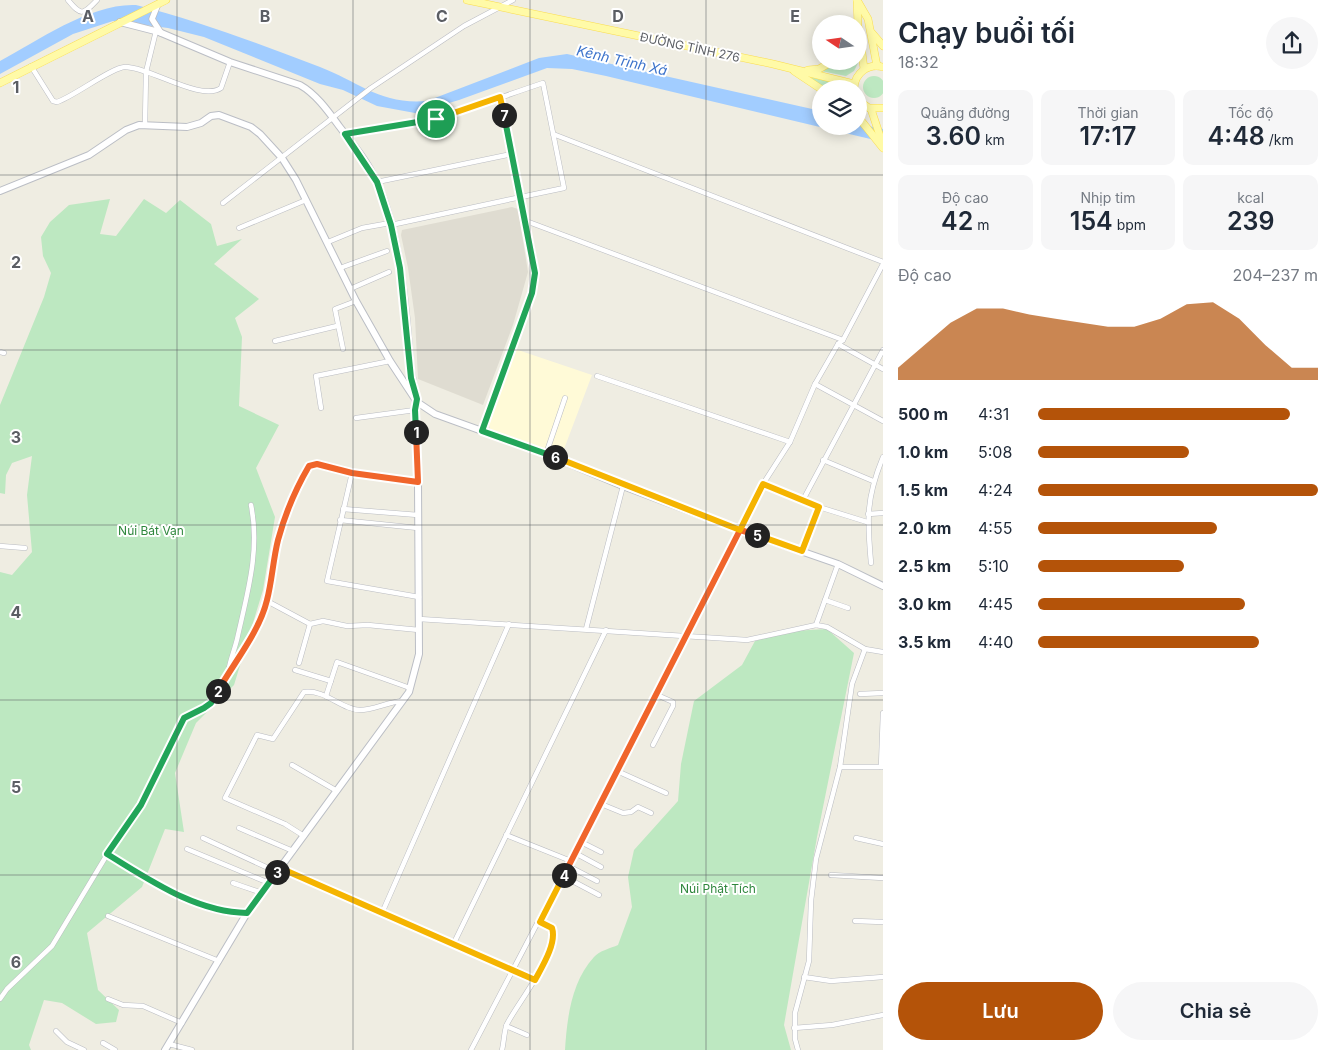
<!DOCTYPE html>
<html lang="vi">
<meta charset="utf-8">
<style>
body{margin:0;font-family:Inter,sans-serif;background:#f6f6f7;color:#1f2937;height:100vh;display:flex;flex-direction:column;font-size:19px;white-space:nowrap}
*{box-sizing:border-box;margin:0}
p{font-size:16px;color:#747a83}
.icon{flex:none;width:28px;height:28px;fill:none;stroke:currentColor;stroke-width:2;stroke-linecap:round;stroke-linejoin:round}
.map{position:relative;flex:1;overflow:hidden}
.drawer{display:flex;flex-direction:column;background:#fff;width:450px}
.drawer>*{flex:none}
.needle{width:32px;rotate:283deg}
.tools{position:absolute;left:812px;top:15px;display:grid;gap:10px}
.tools a{display:grid;place-items:center;width:55px;height:55px;border-radius:50%;background:#fff;box-shadow:0 2px 12px #0003;font-size:25px}
.pin{position:absolute;display:grid;place-items:center;width:42px;height:42px;color:#fff;margin:-21px;border:2px solid #fff;border-radius:50%;box-shadow:0 1px 5px #0007}
.km{position:absolute;width:25px;height:25px;margin:-12px;border-radius:50%;background:#222;color:#fff;font-size:14px;line-height:25px;text-align:center}
.round{display:grid;place-items:center;flex:none;width:52px;height:52px;border-radius:26px;background:#f6f6f7}
.summary{display:flex;align-items:center;justify-content:space-between;height:85px;padding:0 15px}
h1{font-size:28px;font-weight:600;line-height:38px}
.metrics{display:grid;grid-template-columns:repeat(3,1fr);gap:8px;height:85px;padding:5px 15px}
.metrics div{display:grid;align-content:center;border-radius:10px;background:#f6f6f7;text-align:center}
.metrics b{font-size:25px;font-weight:600}
.metrics small{font-size:14px;font-weight:400}
.metrics p{font-size:14px}
.chart{height:140px;padding:10px 15px}
.chart p{display:flex;justify-content:space-between}
.chart svg{width:100%;height:90px;margin-top:5px;fill:#b45309;opacity:.7}
.button{display:flex;gap:10px;margin-top:auto;padding:10px 15px}
.button a{flex:1;height:58px;border-radius:30px;background:#b45309;color:#fff;font-size:20px;font-weight:600;line-height:58px;text-align:center}
.button a+a{background:#f6f6f7;color:#1f2937}
ul{padding:0 15px;list-style:none;font-size:16px}
li{display:grid;grid-template-columns:80px 60px 1fr;align-items:center;height:38px}
li i{height:12px;border-radius:6px;background:#b45309}
main{display:flex;flex:1;min-height:0}
.map>svg:first-child{display:block}
</style>
<main>
<div class="map">
<svg width="883" height="1050" viewBox="0 0 883 1050">
<rect width="100%" height="100%" fill="#efede2"/>
<!-- commercial -->
<polygon fill="#fffad7" points="515,349 592,375 561,457 552,453 550,449 539,449 491,431 489,425"/>
<!-- education -->
<polygon fill="#dfdcd1" points="512,207 518,209 528,272 513,325 483,405 418,379 415,318 408,268 401,235 402,230"/>
<!-- green -->
<g fill="#bde8c1">
<polygon points="836,61 859,61 854,71 846,76 821,71"/>
<circle cx="874" cy="87" r="11"/>
<polygon points="809,77 833,82 845,89 825,89"/>
<polygon points="110,199 100,234 116,236 144,199 166,213 180,200 211,224 217,246 242,239 214,264 259,299 235,318 242,337 239,406 279,425 256,468 275,517 263,590 234,685 196,723 175,773 184,832 165,829 142,887 87,933 98,990 119,1010 116,1022 96,1024 62,1003 44,1000 29,1045 31,1050 0,1050 0,572 12,575 32,552 27,495 32,456 12,463 6,475 5,494 0,493 0,405 44,297 51,273 43,256 41,237 50,222 69,205"/>
<path d="M827,629L854,653L817,837L784,1025L791,1050H565C567,1019 571,982 594,957C599,951 611,948 618,945L632,907L628,877L634,850L678,801L681,764L694,701L742,665L755,641L792,631Z"/>
</g>
<!-- water -->
<path fill="#a2cdff" d="M136,5C199,21 259,44 320,67C359,82 381,105 427,101L539,58L567,54L821,111V126H859V124L883,129V142L606,76L572,69L547,68L459,100L415,113L377,106L343,90L320,84L204,37L168,28L113,21L73,34L0,74V61C39,40 91,3 136,5Z"/>
<g fill="none" stroke-linecap="round" stroke-linejoin="round">
<defs>
<g id="minor">
<path d="M68,0C81,16 83,15 97,0"/>
<path d="M31,66L53,101L57,102C73,97 112,67 125,67C150,67 201,102 221,88L230,62"/>
<polyline points="145,125 146,72 156,31"/>
<path d="M345,134L436,119C472,108 507,95 543,83L564,188L521,197L500,97"/>
<polyline points="553,134 883,262"/>
<polyline points="377,182 512,154"/>
<polyline points="223,203 371,88 464,26 513,0"/>
<polyline points="526,221 843,340"/>
<polyline points="391,225 521,197 534,258 535,279 482,431"/>
<polyline points="239,228 306,200"/>
<polyline points="328,242 362,228 390,223"/>
<polyline points="340,268 387,251"/>
<polyline points="350,289 389,272"/>
<polyline points="275,341 337,326"/>
<polyline points="838,344 883,369"/>
<polyline points="343,349 335,309 356,301"/>
<polyline points="0,352 4,353"/>
<polyline points="597,376 790,442"/>
<polyline points="815,384 883,421"/>
<polyline points="321,408 316,376 390,361"/>
<polyline points="356,418 415,410"/>
<polyline points="546,454 565,398"/>
<polyline points="823,460 873,481"/>
<polyline points="352,473 327,581 419,597"/>
<polyline points="763,484 819,507 867,522"/>
<polyline points="803,500 883,350"/>
<polyline points="343,509 418,515"/>
<polyline points="868,514 883,513"/>
<polyline points="340,520 418,528"/>
<polyline points="0,546 25,548"/>
<polyline points="802,551 819,507"/>
<path d="M871,563C867,519 866,498 883,457"/>
<polyline points="825,600 848,608"/>
<polyline points="267,601 310,624 323,621 347,626 368,625 419,630"/>
<polyline points="419,619 747,640 816,625 827,627 865,649 883,652"/>
<polyline points="816,625 838,564"/>
<polyline points="586,629 623,486"/>
<polyline points="299,663 310,624"/>
<path d="M229,668C231,657 236,646 238,635C248,591 260,549 251,505"/>
<polyline points="295,670 331,681"/>
<polyline points="860,694 883,693"/>
<polyline points="326,696 337,662 410,688"/>
<polyline points="653,745 673,706 673,702 657,695"/>
<polyline points="292,765 337,791"/>
<polyline points="840,767 883,767"/>
<polyline points="881,767 883,713"/>
<polyline points="617,771 666,793"/>
<polyline points="601,804 623,813 631,812 638,807 651,813"/>
<polyline points="239,828 293,851"/>
<polyline points="506,835 571,861"/>
<path d="M304,836L285,824L225,798L257,735L273,739L304,692C325,689 342,710 360,710C373,710 388,702 402,701"/>
<polyline points="203,838 277,872"/>
<polyline points="856,838 883,844"/>
<polyline points="581,842 601,852"/>
<polyline points="187,849 269,883"/>
<path d="M107,853C150,880 195,912 247,913"/>
<polyline points="575,853 601,867"/>
<polyline points="568,866 597,881"/>
<polyline points="280,868 535,980"/>
<polyline points="831,875 883,878"/>
<polyline points="563,876 599,895"/>
<polyline points="233,883 262,893"/>
<polyline points="382,913 509,624"/>
<polyline points="108,916 219,961"/>
<polyline points="855,921 883,922"/>
<polyline points="453,945 606,630"/>
<polyline points="804,977 831,981 883,977"/>
<path d="M0,999L7,989L52,946L111,848L141,805L184,718C214,706 213,696 229,670C243,648 261,626 267,600C272,580 273,560 278,540C285,514 295,490 309,466L317,464L352,473L418,482"/>
<polyline points="108,999 123,1005 143,1006 182,1023"/>
<polyline points="506,1026 527,1035"/>
<polyline points="794,1028 832,1025 883,1015"/>
<polyline points="56,1031 67,1042 84,1050"/>
<polyline points="103,1043 115,1050"/>
<polyline points="169,1044 192,1050"/>
<polyline points="471,1050 688,635 763,484 790,442 815,384 838,344 843,340 883,264"/>
<path d="M502,1050C504,1042 504,1031 507,1024C518,1002 560,952 551,928L540,922"/>
<polyline points="798,1050 795,1039 795,1013 809,961 811,901 816,859 840,767 852,684 865,649"/>
</g>
<polyline id="tertiary" points="158,4 152,19 161,33"/>
<g id="secondary">
<path d="M120,22L159,32L230,62L300,85C316,94 328,111 339,126C352,143 369,163 377,183C400,233 406,307 410,362C411,380 418,394 415,410L418,482L419,654L409,692L247,913L165,1050"/>
<polyline points="0,191 89,155 126,130 139,125 187,127 201,123 211,116 219,115 251,127 260,134 282,158 296,180 356,301 390,361 417,402 435,414 546,454 623,486 740,530 838,564 883,586"/>
</g>
<g id="primary">
<polyline points="467,0 773,64 854,84"/>
<polyline points="857,0 868,19 877,66"/>
<polyline points="857,0 858,24"/>
<polyline points="859,29 864,69"/>
<polyline points="872,33 883,46"/>
<polyline points="808,70 819,69 833,61"/>
<polyline points="794,71 821,89"/>
<polyline points="0,83 166,0"/>
<path d="M854,88C855,73 868,63 883,67"/>
<polyline points="859,101 869,108 883,108"/>
<polyline points="871,109 882,142"/>
<polyline points="859,118 883,148"/>
</g>
</defs>
<!-- minor casing -->
<use href="#minor" stroke="#babcc2" stroke-width="5.5"/>
<!-- tertiary casing -->
<use href="#tertiary" stroke="#babcc2" stroke-width="7"/>
<!-- secondary casing -->
<use href="#secondary" stroke="#bbbec5" stroke-width="8"/>
<!-- primary casing -->
<use href="#primary" stroke="#fadc4f" stroke-width="8"/>
<!-- minor -->
<use href="#minor" stroke="#fff" stroke-width="4.5"/>
<!-- tertiary -->
<use href="#tertiary" stroke="#fff" stroke-width="5.5"/>
<!-- secondary -->
<use href="#secondary" stroke="#fff" stroke-width="6"/>
<!-- primary -->
<use href="#primary" stroke="#fffaa7" stroke-width="7"/>
</g>
<g fill="none" stroke-linecap="round" stroke-linejoin="round">
<defs>
<polyline id="split-1" points="416,432 415,410 417,399 411,378 400,268 391,225 377,182 345,134 436,119"/>
<path id="split-2" d="M218,691C234,662 259,633 267,600C272,581 273,560 278,540C285,514 295,490 309,466L317,464L352,473L418,482L416,432"/>
<path id="split-3" d="M218,691L211,703L204,708L184,718L141,805L107,854C150,880 195,912 247,913L277,872"/>
<path id="split-4" d="M277,872L280,868L535,980C542,967 557,943 552,928L540,922L564,875"/>
<polyline id="split-5" points="564,875 740,530 757,535"/>
<polyline id="split-6" points="555,457 740,530 763,484 819,507 802,551 757,535"/>
<polyline id="split-7" points="504,115 535,273 532,293 482,431 555,457"/>
<polyline id="split-8" points="436,119 500,97 504,115"/>
</defs>
<!-- split-1 casing -->
<use href="#split-1" stroke="#fff" stroke-width="10"/>
<!-- split-2 casing -->
<use href="#split-2" stroke="#fff" stroke-width="10"/>
<!-- split-3 casing -->
<use href="#split-3" stroke="#fff" stroke-width="10"/>
<!-- split-4 casing -->
<use href="#split-4" stroke="#fff" stroke-width="10"/>
<!-- split-5 casing -->
<use href="#split-5" stroke="#fff" stroke-width="10"/>
<!-- split-6 casing -->
<use href="#split-6" stroke="#fff" stroke-width="10"/>
<!-- split-7 casing -->
<use href="#split-7" stroke="#fff" stroke-width="10"/>
<!-- split-8 casing -->
<use href="#split-8" stroke="#fff" stroke-width="10"/>
<!-- split-1 -->
<use href="#split-1" stroke="#22a559" stroke-width="6"/>
<!-- split-2 -->
<use href="#split-2" stroke="#f0652b" stroke-width="6"/>
<!-- split-3 -->
<use href="#split-3" stroke="#22a559" stroke-width="6"/>
<!-- split-4 -->
<use href="#split-4" stroke="#f5b400" stroke-width="6"/>
<!-- split-5 -->
<use href="#split-5" stroke="#f0652b" stroke-width="6"/>
<!-- split-6 -->
<use href="#split-6" stroke="#f5b400" stroke-width="6"/>
<!-- split-7 -->
<use href="#split-7" stroke="#22a559" stroke-width="6"/>
<!-- split-8 -->
<use href="#split-8" stroke="#f5b400" stroke-width="6"/>
</g>
<!-- grid -->
<path fill="none" stroke="#5b5e64" stroke-width="1" stroke-opacity="0.55" d="M177,0V1050M353,0V1050M530,0V1050M706,0V1050M0,175H883M0,350H883M0,525H883M0,700H883M0,875H883"/>
<g text-anchor="middle" dominant-baseline="central" stroke-width="4" stroke-linejoin="round" paint-order="stroke">
<!-- street labels -->
<g font-size="12" fill="#5b5e64" stroke="#fff">
<text transform="translate(690 47) rotate(12)">ĐƯỜNG TỈNH 276</text>
</g>
<!-- park labels -->
<g font-size="12" fill="#2f873d" stroke="#fff">
<text x="151" y="530">Núi Bát Vạn</text>
<text x="718" y="888">Núi Phật Tích</text>
</g>
<!-- water labels -->
<g font-size="14" font-style="italic" fill="#3c73cb" stroke="#fff">
<text transform="translate(622 60) rotate(13)">Kênh Trịnh Xá</text>
</g>
</g>
<g font-size="16" text-anchor="middle" font-weight="bold" fill="#5b5e64" stroke="#fff" stroke-width="4" stroke-linejoin="round" paint-order="stroke">
<text x="88" y="22">A</text>
<text x="265" y="22">B</text>
<text x="442" y="22">C</text>
<text x="618" y="22">D</text>
<text x="795" y="22">E</text>
<text x="16" y="93">1</text>
<text x="16" y="268">2</text>
<text x="16" y="443">3</text>
<text x="16" y="618">4</text>
<text x="16" y="793">5</text>
<text x="16" y="968">6</text>
</g>
</svg>
<div class="tools">
<a><svg class="needle" viewBox="-14 -14 28 28"><path d="M0-13l5 13h-10z" fill="#e53935"/><path d="M0 13l5-13h-10z" fill="#747a83"/></svg></a>
<a><svg class="icon" aria-label="layers" viewBox="0 0 24 24"><path d="M12 4l9 5-9 5-9-5zM3 14l9 5 9-5"/></svg></a>
</div>
<div class="pin" style="left:436px;top:119px;background:#1e9e55"><svg class="icon" aria-label="arrive" viewBox="0 0 24 24"><path d="M6 21V4h12l-3 4 3 4H6"/></svg></div>
<b class="km" style="left:416px;top:432px">1</b>
<b class="km" style="left:218px;top:691px">2</b>
<b class="km" style="left:277px;top:872px">3</b>
<b class="km" style="left:564px;top:875px">4</b>
<b class="km" style="left:757px;top:535px">5</b>
<b class="km" style="left:555px;top:457px">6</b>
<b class="km" style="left:504px;top:115px">7</b>
</div>
<section class="drawer">
<div class="summary"><div><h1>Chạy buổi tối</h1><p>18:32</p></div><a class="round"><svg class="icon" aria-label="share" viewBox="0 0 24 24"><path d="M12 15V3M7 8l5-5 5 5M5 13v7h14v-7"/></svg></a></div>
<div class="metrics">
<div><p>Quãng đường</p><b>3.60<small> km</small></b></div>
<div><p>Thời gian</p><b>17:17</b></div>
<div><p>Tốc độ</p><b>4:48<small> /km</small></b></div>
</div>
<div class="metrics">
<div><p>Độ cao</p><b>42<small> m</small></b></div>
<div><p>Nhịp tim</p><b>154<small> bpm</small></b></div>
<div><p>kcal</p><b>239</b></div>
</div>
<div class="chart"><p><span>Độ cao</span>204–237 m</p>
<svg viewBox="0 0 160 44" preserveAspectRatio="none"><path d="M0 44V38L10 27L20 16L30 9L40 9L50 12L60 14L70 16L80 18L90 18L100 14L110 7L120 6L130 14L140 27L150 38L160 38V44z"/></svg>
</div>
<ul>
<li><b>500 m</b>4:31<i style="width:90%"></i></li>
<li><b>1.0 km</b>5:08<i style="width:54%"></i></li>
<li><b>1.5 km</b>4:24<i style="width:100%"></i></li>
<li><b>2.0 km</b>4:55<i style="width:64%"></i></li>
<li><b>2.5 km</b>5:10<i style="width:52%"></i></li>
<li><b>3.0 km</b>4:45<i style="width:74%"></i></li>
<li><b>3.5 km</b>4:40<i style="width:79%"></i></li>
</ul>
<div class="button"><a>Lưu</a><a>Chia sẻ</a></div>
</section>
</main>
